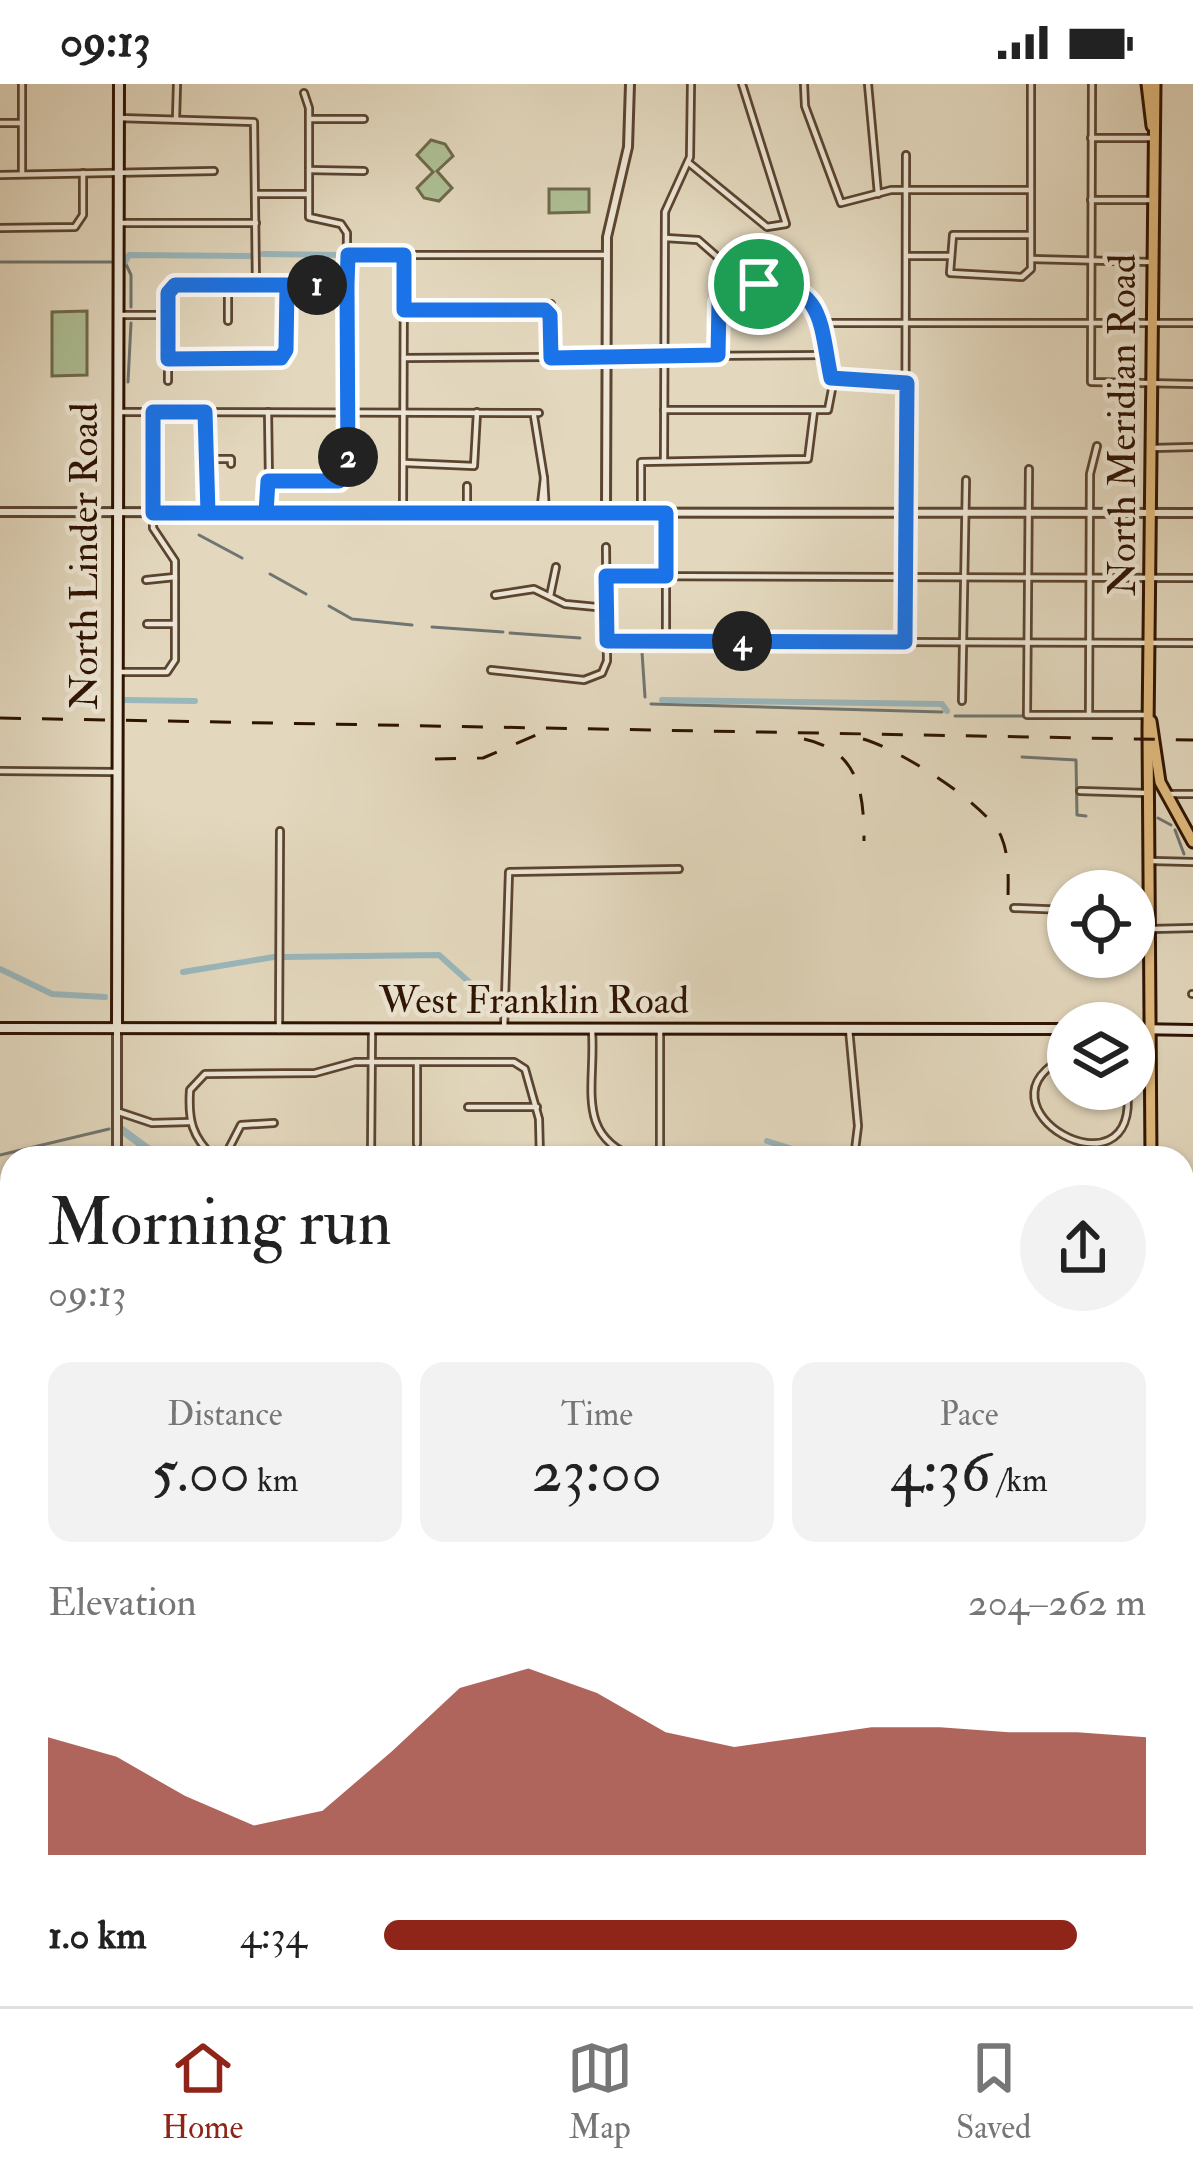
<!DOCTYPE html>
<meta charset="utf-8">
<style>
body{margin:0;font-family:"IM FELL Double Pica",serif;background:#f2f2f2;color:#222;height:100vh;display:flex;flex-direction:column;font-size:45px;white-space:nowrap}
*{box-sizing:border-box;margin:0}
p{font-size:39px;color:#767676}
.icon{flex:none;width:66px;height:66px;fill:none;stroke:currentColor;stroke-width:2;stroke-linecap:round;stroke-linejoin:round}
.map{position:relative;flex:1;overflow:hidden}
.panel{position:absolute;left:0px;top:1062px;width:1194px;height:861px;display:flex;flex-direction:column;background:#fff;border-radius:36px 36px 0 0;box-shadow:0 3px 9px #0004}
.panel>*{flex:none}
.buttons{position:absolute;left:1047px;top:786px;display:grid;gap:24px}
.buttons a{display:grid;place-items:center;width:108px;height:108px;border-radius:50%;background:#fff;box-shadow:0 3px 9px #0004;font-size:60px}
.pin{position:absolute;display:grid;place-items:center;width:102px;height:102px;color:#fff;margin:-51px;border:6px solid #fff;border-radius:50%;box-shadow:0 3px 12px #0007}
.km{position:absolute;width:60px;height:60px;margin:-30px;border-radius:50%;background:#222;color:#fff;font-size:33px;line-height:60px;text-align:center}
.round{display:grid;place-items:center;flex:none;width:126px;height:126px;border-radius:63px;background:#f2f2f2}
.head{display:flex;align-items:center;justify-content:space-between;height:204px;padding:0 48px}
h1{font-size:66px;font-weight:600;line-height:90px}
.figures{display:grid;grid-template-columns:repeat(3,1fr);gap:18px;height:204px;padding:12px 48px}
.figures div{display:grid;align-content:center;border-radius:24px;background:#f2f2f2;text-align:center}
.figures b{font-size:60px;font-weight:600}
.figures small{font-size:33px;font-weight:400}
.figures p{font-size:33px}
.chart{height:336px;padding:24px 48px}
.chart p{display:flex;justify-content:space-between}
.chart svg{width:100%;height:216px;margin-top:12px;fill:#8f2418;opacity:.7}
ul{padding:0 48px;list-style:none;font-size:39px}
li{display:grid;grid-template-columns:192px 144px 1fr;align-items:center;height:90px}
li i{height:30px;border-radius:15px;background:#8f2418}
.status{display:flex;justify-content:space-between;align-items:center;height:84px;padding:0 60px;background:#fff;direction:ltr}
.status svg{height:33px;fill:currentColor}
.dock{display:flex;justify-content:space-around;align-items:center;height:168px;border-top:3px solid #e0e0e0;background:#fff;font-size:33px;color:#767676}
.dock a{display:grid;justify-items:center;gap:6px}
.dock .current{color:#8f2418}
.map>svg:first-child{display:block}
</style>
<div class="status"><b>09:13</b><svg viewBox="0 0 49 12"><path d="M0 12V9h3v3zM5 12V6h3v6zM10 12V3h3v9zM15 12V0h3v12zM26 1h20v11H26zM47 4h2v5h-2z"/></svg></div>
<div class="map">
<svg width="1193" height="1922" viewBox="0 0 1193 1922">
<rect width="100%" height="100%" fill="#e3d8be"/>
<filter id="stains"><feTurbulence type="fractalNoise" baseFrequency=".00167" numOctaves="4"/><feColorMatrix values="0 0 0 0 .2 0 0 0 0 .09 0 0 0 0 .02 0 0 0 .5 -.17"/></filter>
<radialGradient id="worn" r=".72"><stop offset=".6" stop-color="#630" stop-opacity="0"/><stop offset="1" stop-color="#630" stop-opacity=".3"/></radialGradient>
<!-- green -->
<g fill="#aec095" stroke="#6e6a4b" stroke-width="3">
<polygon points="431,56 445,60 453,72 437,87 452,104 439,117 424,114 417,104 433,88 417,71"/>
<polygon points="549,105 589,105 589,128 549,129"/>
<polygon points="87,227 87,291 52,292 52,228"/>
</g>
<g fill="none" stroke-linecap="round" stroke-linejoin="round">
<!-- stream -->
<g stroke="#6f7571" stroke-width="3">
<polyline points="0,178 111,178"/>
<polyline points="125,178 131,191 131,223"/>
<polyline points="128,298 131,239"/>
<polyline points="199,451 242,474"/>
<polyline points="270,490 306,510"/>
<polyline points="329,522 352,535 412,541"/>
<polyline points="432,543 503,548"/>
<polyline points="510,549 580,554"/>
<polyline points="642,568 645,613"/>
<polyline points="651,620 942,628"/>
<polyline points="955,632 1026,632"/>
<polyline points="1096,633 1142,634"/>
<polyline points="1022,673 1076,676 1077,731 1086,732"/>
<polyline points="1158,734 1171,741"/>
<polyline points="1175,746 1184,770"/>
<polyline points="0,1071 109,1045"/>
<polyline points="1171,1911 1173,1922"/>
</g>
<!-- canal -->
<g stroke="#9ab7bc" stroke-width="6">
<polyline points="263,170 342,171"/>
<polyline points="125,178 129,171 250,172"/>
<polyline points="615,423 621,424"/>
<polyline points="125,616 195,617"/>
<polyline points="662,616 942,620 947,627"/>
<polyline points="284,873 439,871 497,923"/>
<polyline points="0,885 52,910 105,913"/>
<polyline points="183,888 274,873"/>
<polyline points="767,1057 821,1074"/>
<polyline points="0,1719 12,1719"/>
</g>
<!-- river -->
<polyline stroke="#9ab7bc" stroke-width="8" points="122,1046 160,1074"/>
<defs>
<g id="minor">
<polyline points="22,0 22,90"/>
<polyline points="804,0 805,22 841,119 891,106 1031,106"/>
<polyline points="868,0 878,110"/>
<polyline points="1031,0 1031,185 1022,193 950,189 953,151 1031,151"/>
<polyline points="1092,0 1091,298 1193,300"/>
<polyline points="118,34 254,38 256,201"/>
<polyline points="176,35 177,0"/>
<polyline points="309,35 364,35"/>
<polyline points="0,39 22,39"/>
<polyline points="1091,54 1152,54"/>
<polyline points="689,79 767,143 786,140 742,0"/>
<polyline points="309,86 364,87"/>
<polyline points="0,91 214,87"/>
<polyline points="256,110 309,110"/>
<polyline points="1091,116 1151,116"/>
<polyline points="118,139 256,139"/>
<polyline points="0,144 75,143 83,131 83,89"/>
<polyline points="665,154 698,156 746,198 801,206 820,239 1193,239"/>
<polyline points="348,171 606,171"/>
<polyline points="908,172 949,172"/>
<polyline points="1031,175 1151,178"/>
<polyline points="551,220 551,274"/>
<polyline points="404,226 549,227"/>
<polyline points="120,231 168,231"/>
<polyline points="228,237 228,201"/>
<polyline points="718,271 719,219 738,194"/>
<polyline points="404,274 829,271"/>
<polyline points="170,275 281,274 286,266 287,201"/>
<polyline points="831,294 907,299"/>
<polyline points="168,297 168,209 175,201 346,201"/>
<polyline points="664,326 828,326 833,300 820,241"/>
<polyline points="120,328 539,329"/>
<polyline points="205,328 207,429"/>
<polyline points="268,328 269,397 345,394 347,149 341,140 309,133 309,24 304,9"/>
<polyline points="534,332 544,394"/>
<polyline points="1153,364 1193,363"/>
<polyline points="205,375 231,375 231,380"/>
<polyline points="664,376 665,128 690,73 691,0"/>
<polyline points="405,379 474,382 477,328"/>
<polyline points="1029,385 1027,631 1148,631"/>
<polyline points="266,429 269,397 273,429"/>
<polyline points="403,429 404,171"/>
<polyline points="467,429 467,402"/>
<polyline points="540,429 544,394 546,429"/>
<polyline points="641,429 641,378 808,375 814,327"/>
<polyline points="666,429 666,556"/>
<polyline points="606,492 1193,494"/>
<polyline points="146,496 175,493"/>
<polyline points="495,511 534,505 565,520 607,524"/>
<polyline points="550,512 556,483"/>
<polyline points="147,540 175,540"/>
<polyline points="607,557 1193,559"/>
<polyline points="905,557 906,71"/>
<polyline points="491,586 584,596 602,589 607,577 606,463"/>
<polyline points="120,588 167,588 175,576 175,477 153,444 153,328"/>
<polyline points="962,617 966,396"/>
<polyline points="1089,631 1090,390 1097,362"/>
<polyline points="0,687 114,688"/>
<polyline points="1080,707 1146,709"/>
<polyline points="1169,710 1193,710"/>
<polyline points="1153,777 1193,778"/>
<polyline points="1014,824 1068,826"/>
<polyline points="1152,845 1193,844"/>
<polyline points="1192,910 1193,910"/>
<polyline points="849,945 858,1042 854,1074"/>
<polyline points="279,946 280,747"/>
<polyline points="504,946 509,788 679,785"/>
<path d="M592,947C596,1001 574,1052 637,1074"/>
<path d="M1068,972C962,1021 1141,1122 1127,1005"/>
<polyline points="1083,1015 1083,1005"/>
<polyline points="468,1023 537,1023"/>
<polyline points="119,1028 152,1039 189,1038"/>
<polyline points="417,1060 417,978"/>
<polyline points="470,1073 540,1070"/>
<path d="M214,1074C192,1052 188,1037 190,1006L205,990L315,989L355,978H514L525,985L539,1035L540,1074"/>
<polyline points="224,1074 241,1041 274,1039"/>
<polyline points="371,1074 372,948"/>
<polyline points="660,1074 660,947"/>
<polyline points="0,1106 12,1105"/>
<polyline points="0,1157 12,1156"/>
<polyline points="1182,1192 1193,1192"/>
<polyline points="0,1211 12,1211"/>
<polyline points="0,1371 12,1371"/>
<polyline points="0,1467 12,1467"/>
<polyline points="0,1629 12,1629"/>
<polyline points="795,1911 795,1922"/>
<polyline points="514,1922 514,1911"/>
</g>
<g id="tertiary">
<polyline points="0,428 1193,429"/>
<polyline points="606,429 607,153 628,63 630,0"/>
<polyline points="117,1074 117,944"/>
<polyline points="1182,1325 1193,1325"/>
<polyline points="1182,1456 1193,1459"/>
</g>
<g id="secondary">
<polyline points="0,944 1068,945"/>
<polyline points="117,944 119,0"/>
<polyline points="1134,945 1193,946"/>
</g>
<g id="primary">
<polyline points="1147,0 1152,42"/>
<polyline points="1151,637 1160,698 1193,758"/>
<polyline points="1151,1074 1148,646 1155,0"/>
<polyline points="1182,1432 1193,1411"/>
<polyline points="1139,1922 1139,1911"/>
<polyline points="1148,1922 1148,1911"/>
</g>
<g id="motorway">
<polyline points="1182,1711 1193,1707"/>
<polyline points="1182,1733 1193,1733"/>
<polyline points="0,1736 12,1736"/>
<polyline points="1182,1750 1193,1750"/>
<polyline points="0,1751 12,1751"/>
<polyline points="1182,1773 1193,1776"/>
<polyline points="1182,1786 1193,1785"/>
</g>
</defs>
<!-- minor casing -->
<use href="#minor" stroke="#5b4430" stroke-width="10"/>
<!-- tertiary casing -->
<use href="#tertiary" stroke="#5b4430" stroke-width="12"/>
<!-- secondary casing -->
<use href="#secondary" stroke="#2e1301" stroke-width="14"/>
<!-- primary casing -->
<use href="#primary" stroke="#2e1301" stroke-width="15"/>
<!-- motorway casing -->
<use href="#motorway" stroke="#2e1301" stroke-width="16"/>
<!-- minor -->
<use href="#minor" stroke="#ede6d5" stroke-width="4.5"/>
<!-- tertiary -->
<use href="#tertiary" stroke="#ede6d5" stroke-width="6"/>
<!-- secondary -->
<use href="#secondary" stroke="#ede6d5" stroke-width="8"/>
<!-- primary -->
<use href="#primary" stroke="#e2bc7f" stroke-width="9"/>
<!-- motorway -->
<use href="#motorway" stroke="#e2bc7f" stroke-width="10"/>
<!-- rail -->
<g stroke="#2e1301" stroke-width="3" stroke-dasharray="21 21" stroke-linecap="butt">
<polyline points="0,634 1193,656"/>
<path d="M804,655C859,667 864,708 864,757"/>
<path d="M863,655C899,665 985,719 1001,752C1010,773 1008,796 1008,818"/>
<polyline points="435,675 483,674 543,648"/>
</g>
</g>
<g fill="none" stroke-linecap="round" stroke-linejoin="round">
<defs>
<path id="route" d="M759,200L740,193L719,219L718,271L551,274L550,231L545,226H404V171H348L347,201H175L168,209V275L281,274L286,266L287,201H347L348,388L339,397H268L266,429H153V328H205L208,429H666V492H606L607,557L905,558L907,299L831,294C820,241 825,200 759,200"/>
</defs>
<!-- route casing -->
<use href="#route" stroke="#fff" stroke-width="24"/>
<!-- route -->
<use href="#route" stroke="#1a73e8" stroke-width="15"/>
</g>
<g text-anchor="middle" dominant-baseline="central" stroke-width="9" stroke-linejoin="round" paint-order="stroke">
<!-- street labels -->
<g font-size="39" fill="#2e1301" stroke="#ede6d5">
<text transform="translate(1122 341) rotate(-90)">North Meridian Road</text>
<text transform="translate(84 472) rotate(-90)">North Linder Road</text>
<text x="534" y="916">West Franklin Road</text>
</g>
</g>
<rect width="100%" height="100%" filter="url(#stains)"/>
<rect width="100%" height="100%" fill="url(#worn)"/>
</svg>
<div class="buttons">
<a><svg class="icon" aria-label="locate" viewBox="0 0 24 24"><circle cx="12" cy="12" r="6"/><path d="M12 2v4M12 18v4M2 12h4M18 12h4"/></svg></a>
<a><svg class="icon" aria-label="layers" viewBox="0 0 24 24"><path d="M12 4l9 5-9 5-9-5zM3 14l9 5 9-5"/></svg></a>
</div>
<div class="pin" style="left:759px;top:200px;background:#1e9e55"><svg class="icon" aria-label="arrive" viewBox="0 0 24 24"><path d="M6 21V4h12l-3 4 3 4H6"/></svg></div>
<b class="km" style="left:317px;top:201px">1</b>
<b class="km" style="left:348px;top:373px">2</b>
<b class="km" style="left:742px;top:557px">4</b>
<section class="panel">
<div class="head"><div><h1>Morning run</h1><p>09:13</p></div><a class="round"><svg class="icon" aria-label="share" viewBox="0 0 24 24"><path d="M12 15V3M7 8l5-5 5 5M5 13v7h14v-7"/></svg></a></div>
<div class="figures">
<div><p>Distance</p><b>5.00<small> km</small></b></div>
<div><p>Time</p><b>23:00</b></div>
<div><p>Pace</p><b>4:36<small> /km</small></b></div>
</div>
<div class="chart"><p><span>Elevation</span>204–262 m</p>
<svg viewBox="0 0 160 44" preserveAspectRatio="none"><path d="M0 44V20L10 24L20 32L30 38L40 35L50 23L60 10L70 6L80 11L90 19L100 22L110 20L120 18L130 18L140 19L150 19L160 20V44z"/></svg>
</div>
<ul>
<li><b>1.0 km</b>4:34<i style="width:91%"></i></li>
</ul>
</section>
</div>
<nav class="dock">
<a class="current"><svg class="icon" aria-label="home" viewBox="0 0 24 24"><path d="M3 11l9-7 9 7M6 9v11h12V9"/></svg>Home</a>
<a><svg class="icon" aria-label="map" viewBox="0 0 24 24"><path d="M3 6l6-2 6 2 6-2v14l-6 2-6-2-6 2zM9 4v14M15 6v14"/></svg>Map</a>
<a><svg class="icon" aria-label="saved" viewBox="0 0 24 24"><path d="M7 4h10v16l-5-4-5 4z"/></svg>Saved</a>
</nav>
